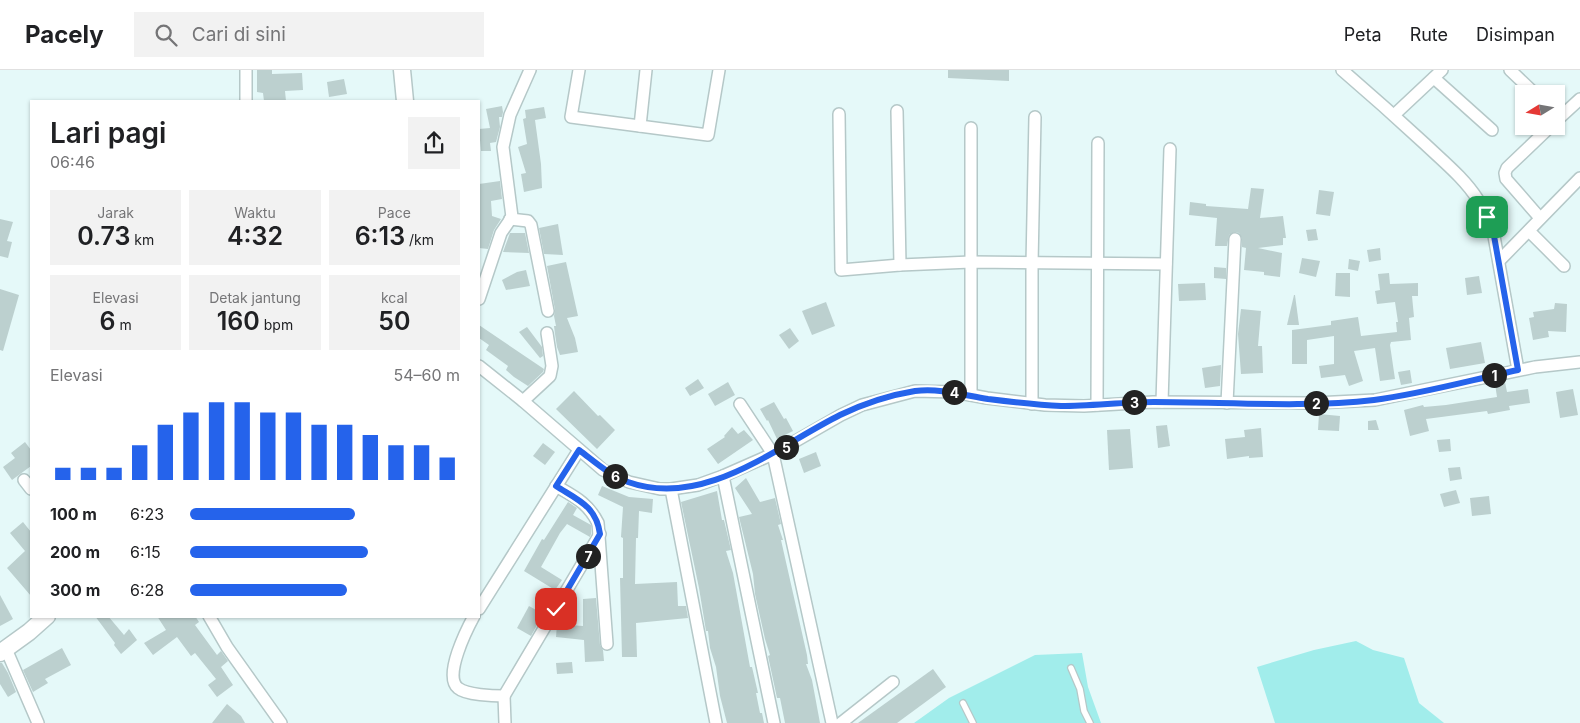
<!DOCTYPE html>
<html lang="id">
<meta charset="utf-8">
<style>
body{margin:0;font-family:Inter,sans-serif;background:#f2f2f2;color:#202124;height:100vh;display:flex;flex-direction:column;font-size:19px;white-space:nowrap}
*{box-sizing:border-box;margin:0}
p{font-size:16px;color:#757577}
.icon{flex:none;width:28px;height:28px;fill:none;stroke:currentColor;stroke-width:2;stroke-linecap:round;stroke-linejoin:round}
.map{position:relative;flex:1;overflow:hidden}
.sheet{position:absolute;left:30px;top:30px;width:450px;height:518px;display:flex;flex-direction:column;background:#fff;border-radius:0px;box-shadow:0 1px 4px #0004}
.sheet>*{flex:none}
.needle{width:32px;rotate:259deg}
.tools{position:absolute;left:1515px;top:15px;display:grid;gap:10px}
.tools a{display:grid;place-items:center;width:50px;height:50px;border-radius:0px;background:#fff;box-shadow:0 1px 4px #0004;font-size:25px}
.pin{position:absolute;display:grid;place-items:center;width:42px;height:42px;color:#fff;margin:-21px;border-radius:10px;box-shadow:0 2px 8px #0006}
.km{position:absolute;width:25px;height:25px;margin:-12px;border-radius:50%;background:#222;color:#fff;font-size:14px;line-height:25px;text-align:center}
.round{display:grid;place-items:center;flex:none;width:52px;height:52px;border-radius:0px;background:#f2f2f2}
.summary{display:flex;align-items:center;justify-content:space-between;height:85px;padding:0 20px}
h1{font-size:28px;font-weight:600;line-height:38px}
.metrics{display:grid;grid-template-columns:repeat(3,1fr);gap:8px;height:85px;padding:5px 20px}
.metrics div{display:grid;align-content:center;border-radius:0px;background:#f2f2f2;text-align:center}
.metrics b{font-size:25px;font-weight:600}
.metrics small{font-size:14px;font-weight:400}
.metrics p{font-size:14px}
.chart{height:140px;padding:10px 20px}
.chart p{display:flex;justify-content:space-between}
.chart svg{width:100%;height:90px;margin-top:5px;stroke:#2563eb;stroke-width:6}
ul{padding:0 20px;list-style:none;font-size:16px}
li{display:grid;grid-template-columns:80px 60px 1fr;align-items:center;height:38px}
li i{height:12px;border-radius:6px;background:#2563eb}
header{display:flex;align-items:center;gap:30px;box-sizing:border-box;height:70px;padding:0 25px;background:#fff;border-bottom:1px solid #e0e0e0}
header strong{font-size:24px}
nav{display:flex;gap:28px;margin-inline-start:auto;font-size:18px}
.search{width:350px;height:45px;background:#f2f2f2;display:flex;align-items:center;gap:12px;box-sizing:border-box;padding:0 18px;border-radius:0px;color:#757577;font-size:19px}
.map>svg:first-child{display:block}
</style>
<header>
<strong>Pacely</strong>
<div class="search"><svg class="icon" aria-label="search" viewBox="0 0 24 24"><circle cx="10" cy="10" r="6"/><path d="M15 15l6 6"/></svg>Cari di sini</div>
<nav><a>Peta</a><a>Rute</a><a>Disimpan</a></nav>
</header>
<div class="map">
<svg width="1580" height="653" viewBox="0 0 1580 653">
<rect width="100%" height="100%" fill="#e5f9f9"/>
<!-- green -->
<g fill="#a1edeb">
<polygon points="1356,571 1373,580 1404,588 1419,633 1444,653 1275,653 1257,597 1314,580"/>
<polygon points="1082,583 1088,617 1101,653 914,653 949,628 1035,585"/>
</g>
<!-- building -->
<g fill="#bcd0cf">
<polygon points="257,0 272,0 272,4 302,3 303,20 285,21 286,31 264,31 263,23 257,22"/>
<polygon points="948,0 1009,0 1009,11 948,8"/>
<polygon points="344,9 347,24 329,27 327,12"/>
<polygon points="502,36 503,42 502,47 499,47 500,57 496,72 490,73 491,81 481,81 479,59 490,58 486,39"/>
<polygon points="544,37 546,48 535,50 541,94 542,118 524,122 521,104 526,103 518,77 527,74 523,49 526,48 525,40"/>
<polygon points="500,111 502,129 491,131 492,146 501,149 494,160 488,179 479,178 479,114"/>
<polygon points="1251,118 1264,119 1260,148 1283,146 1286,168 1283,168 1283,175 1258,178 1282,183 1280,207 1264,205 1264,202 1244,200 1246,178 1242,177 1242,169 1239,163 1235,162 1229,165 1227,176 1215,176 1217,148 1189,145 1190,132 1206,134 1206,136 1248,139"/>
<polygon points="1319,120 1334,122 1330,146 1316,144"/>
<polygon points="0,149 13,152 7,171 12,172 8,188 0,186"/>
<polygon points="558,154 563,185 544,184 539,158"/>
<polygon points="1316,159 1318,170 1308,171 1306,160"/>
<polygon points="510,163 525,163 529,183 503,182"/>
<polygon points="1380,178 1381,190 1369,192 1367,180"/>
<polygon points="1302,188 1320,191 1316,207 1299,203"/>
<polygon points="1349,189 1360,191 1358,201 1348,199"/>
<polygon points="566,192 578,246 567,248 575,268 578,282 560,285 557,277 555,264 554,256 556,256 554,246 555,240 547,196"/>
<polygon points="1214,197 1226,198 1226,209 1214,208"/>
<polygon points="526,200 530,216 506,220 502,210 517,202"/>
<polygon points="1336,203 1350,203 1350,227 1335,226"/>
<polygon points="1389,203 1390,214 1418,213 1418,226 1412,226 1414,247 1409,248 1411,270 1391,272 1390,275 1395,309 1380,311 1375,278 1354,281 1363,311 1349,316 1345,305 1321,308 1319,296 1334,294 1334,266 1307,270 1307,294 1292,294 1292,260 1331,255 1331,251 1358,247 1361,266 1397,262 1396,252 1398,252 1395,232 1377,234 1375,221 1380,220 1378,204"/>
<polygon points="1479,206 1482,223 1467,225 1465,208"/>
<polygon points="1205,213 1206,230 1179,231 1178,214"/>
<polygon points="0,219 19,225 3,281 0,280"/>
<polygon points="1294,225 1295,225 1299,255 1287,255"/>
<polygon points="826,232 835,256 812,265 802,241"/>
<polygon points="1555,233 1567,234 1566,262 1548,261 1549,267 1533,270 1529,248 1534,247 1533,242 1554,239"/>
<polygon points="1241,239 1261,241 1258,276 1262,276 1263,303 1241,304 1238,264"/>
<polygon points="479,255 544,299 543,302 528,316 514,307 506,300 508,296 486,280 489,275 479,268"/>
<polygon points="527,257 542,277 543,286 540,288 519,262"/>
<polygon points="790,258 799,271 789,279 779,265"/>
<polygon points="1481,272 1485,293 1450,299 1446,278"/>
<polygon points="1221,295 1220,316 1205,318 1202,298"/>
<polygon points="1410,300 1412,313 1401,315 1398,302"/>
<polygon points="698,309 704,318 690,326 685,318"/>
<polygon points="728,312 735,325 715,336 708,324"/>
<polygon points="1505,312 1507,322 1528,319 1530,333 1509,336 1510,340 1488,344 1487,341 1426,349 1429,361 1410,366 1404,340 1423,335 1424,337 1446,335 1497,327 1495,314"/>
<polygon points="1573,319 1578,345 1560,348 1556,322"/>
<polygon points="574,321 598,346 600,345 615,360 597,379 556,339"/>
<polygon points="774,332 784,349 786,348 793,361 777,369 768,350 767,351 760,339"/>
<polygon points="1319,344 1340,346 1339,361 1318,360"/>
<polygon points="1376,350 1379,360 1368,360 1368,351"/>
<polygon points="1167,355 1170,376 1158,378 1156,356"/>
<polygon points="732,357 738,364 744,360 753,370 718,394 707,379 725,367 724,366"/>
<polygon points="1261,358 1263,387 1249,388 1249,386 1227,389 1225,369 1245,367 1244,360"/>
<polygon points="1130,359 1133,398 1109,400 1107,360"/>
<polygon points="1450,369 1451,381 1439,382 1437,370"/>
<polygon points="25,372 31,380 31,396 12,410 3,397 15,388 11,383"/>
<polygon points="543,373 555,382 545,395 533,386"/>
<polygon points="816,382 821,396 804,403 799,389"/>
<polygon points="1460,397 1462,409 1450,411 1448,398"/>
<polygon points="746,408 760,432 775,428 781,454 778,455 783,470 781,470 807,585 808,594 806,594 812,610 820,653 785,653 780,628 777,628 768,586 770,585 765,569 755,524 753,504 739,447 752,444 735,418"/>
<polygon points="602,416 629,427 653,429 652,443 639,441 638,468 636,468 635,514 677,512 678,536 686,536 688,548 636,553 637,587 622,587 620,508 623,508 623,468 621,467 623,437 598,425"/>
<polygon points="1456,420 1460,433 1444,437 1440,424"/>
<polygon points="717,421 722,450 724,450 731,480 726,481 733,503 750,597 752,597 758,623 756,623 760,643 762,643 764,653 727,653 720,626 716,597 710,578 708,561 706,561 699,518 681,432"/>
<polygon points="1489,426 1491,444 1472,446 1470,428"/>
<polygon points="568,432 577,438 573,445 591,455 591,464 590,467 567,454 560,463 541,497 562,510 555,520 524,501 542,469 544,470"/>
<polygon points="23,452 31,462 31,526 7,498 25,481 10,463"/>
<polygon points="0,525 13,549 0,556"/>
<polygon points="596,528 600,575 603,580 604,591 585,592 584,570 556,567 557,554 583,556 583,529"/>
<polygon points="529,536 543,544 531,566 517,558"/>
<polygon points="95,546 108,546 124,565 129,559 137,570 121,584 114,575 115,573"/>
<polygon points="157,546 195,546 199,552 195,555 217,585 221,581 228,591 221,597 233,615 217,627 208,615 216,609 195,583 191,586 177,567 153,585 144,573 166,560"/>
<polygon points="62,578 71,595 45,609 48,613 33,622 23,600"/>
<polygon points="572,592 573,603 557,604 556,593"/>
<polygon points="0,593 2,593 8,603 16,622 8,627 0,614"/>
<polygon points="933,599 946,617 897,653 858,653"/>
<polygon points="227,634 241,646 245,653 212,653"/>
</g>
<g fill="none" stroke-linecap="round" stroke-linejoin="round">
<defs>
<g id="lane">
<polyline points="1071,598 1080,619 1084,641 1090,653"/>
<polyline points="963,633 973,653"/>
</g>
<g id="street">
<polyline points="579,0 571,47 708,65 719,0"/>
<path d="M1342,0C1370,24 1398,49 1425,74C1444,92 1465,109 1478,130C1485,142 1490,154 1494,166L1518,300"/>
<polyline points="1510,0 1531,20"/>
<polyline points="1434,8 1492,60"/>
<polyline points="246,31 246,0"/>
<polyline points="897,41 900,195"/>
<polyline points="839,44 841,200 900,195 971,192 1166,194"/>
<polyline points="1394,45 1442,0"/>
<polyline points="1556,51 1580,29"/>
<polyline points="640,56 646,0"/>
<polyline points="971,58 971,325"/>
<polyline points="1540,148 1506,109 1505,103 1507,98 1551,56"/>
<polyline points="510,149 528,151 531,155 548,241"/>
<polyline points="1529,161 1564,196"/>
<polyline points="1499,191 1580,108"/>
<polyline points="479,229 501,163 512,147 503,77 510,45 530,0"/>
<polyline points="479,296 523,331 603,400 629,412 660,419 671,419 698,415 723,406 773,384 841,345 862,335 915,321 954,322 987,328 1045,335 1084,336 1153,332 1315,333 1375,330 1535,297 1580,292"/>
<polyline points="523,331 550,306 552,296 547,263"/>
<polyline points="1162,332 1170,79"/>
<polyline points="1227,333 1235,169"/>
<polyline points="740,334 773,384 832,653"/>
<polyline points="1032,334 1032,194 1035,47"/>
<polyline points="1097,335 1098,73"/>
<polyline points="723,406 774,653"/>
<polyline points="24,410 31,419"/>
<path d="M556,416C575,427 588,433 598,453L607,574"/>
<polyline points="671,419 716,653"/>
<polyline points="479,539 579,380"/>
<polyline points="209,546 227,577 281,653"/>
<path d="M474,546C467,559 443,606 458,618C466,625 494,626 504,626L600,464"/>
<polyline points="6,579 38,653"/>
<polyline points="504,626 505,653"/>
<polyline points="841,653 893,612"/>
</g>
<g id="secondary">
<polyline points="402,0 405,31"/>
<polyline points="0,583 29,562 47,546"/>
</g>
</defs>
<!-- lane casing -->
<use href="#lane" stroke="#b5c8c8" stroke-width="8"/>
<!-- street casing -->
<use href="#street" stroke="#b5c8c8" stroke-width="14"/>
<!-- secondary casing -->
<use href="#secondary" stroke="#b5c8c8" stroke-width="19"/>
<!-- lane -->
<use href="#lane" stroke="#fff" stroke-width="5.5"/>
<!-- street -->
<use href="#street" stroke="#fff" stroke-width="11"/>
<!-- secondary -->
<use href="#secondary" stroke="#fff" stroke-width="16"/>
</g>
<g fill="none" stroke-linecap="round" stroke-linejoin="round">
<defs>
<path id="route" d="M556,539L600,464C596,436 578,430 556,416L579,380C595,392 609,405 628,412C704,439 776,377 840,345C863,334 890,325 915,321C940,318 963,325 988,329C1012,332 1037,335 1061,336C1092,336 1123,332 1154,332C1225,332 1304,338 1374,330C1422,324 1471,310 1518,300L1494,166L1487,147"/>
</defs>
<!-- route casing -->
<use href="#route" stroke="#fff" stroke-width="10"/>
<!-- route -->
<use href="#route" stroke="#2563eb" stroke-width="6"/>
</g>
</svg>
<div class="tools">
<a><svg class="needle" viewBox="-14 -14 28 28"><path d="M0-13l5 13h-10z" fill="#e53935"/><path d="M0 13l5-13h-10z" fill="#757577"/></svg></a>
</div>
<div class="pin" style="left:1487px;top:147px;background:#1e9e55"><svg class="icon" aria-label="arrive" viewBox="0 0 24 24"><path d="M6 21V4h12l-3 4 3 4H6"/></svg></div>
<div class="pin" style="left:556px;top:539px;background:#d93025"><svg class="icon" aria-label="check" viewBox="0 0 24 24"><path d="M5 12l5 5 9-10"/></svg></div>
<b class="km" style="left:1494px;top:305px">1</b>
<b class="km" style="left:1316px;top:333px">2</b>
<b class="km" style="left:1134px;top:332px">3</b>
<b class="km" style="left:954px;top:322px">4</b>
<b class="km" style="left:786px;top:377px">5</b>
<b class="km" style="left:615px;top:406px">6</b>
<b class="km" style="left:588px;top:486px">7</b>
<section class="sheet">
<div class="summary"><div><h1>Lari pagi</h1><p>06:46</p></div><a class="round"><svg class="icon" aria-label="share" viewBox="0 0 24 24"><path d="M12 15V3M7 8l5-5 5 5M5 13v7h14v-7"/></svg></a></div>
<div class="metrics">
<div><p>Jarak</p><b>0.73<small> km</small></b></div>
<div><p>Waktu</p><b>4:32</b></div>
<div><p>Pace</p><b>6:13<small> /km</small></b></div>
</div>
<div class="metrics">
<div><p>Elevasi</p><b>6<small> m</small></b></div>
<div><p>Detak jantung</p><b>160<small> bpm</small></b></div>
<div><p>kcal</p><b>50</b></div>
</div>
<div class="chart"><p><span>Elevasi</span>54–60 m</p>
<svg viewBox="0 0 160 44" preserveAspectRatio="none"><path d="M5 44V38M15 44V38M25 44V38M35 44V27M45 44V17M55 44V11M65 44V6M75 44V6M85 44V11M95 44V11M105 44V17M115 44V17M125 44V22M135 44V27M145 44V27M155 44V33"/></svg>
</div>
<ul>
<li><b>100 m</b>6:23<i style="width:61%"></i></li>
<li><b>200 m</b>6:15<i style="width:66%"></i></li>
<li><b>300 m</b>6:28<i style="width:58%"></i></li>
</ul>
</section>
</div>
